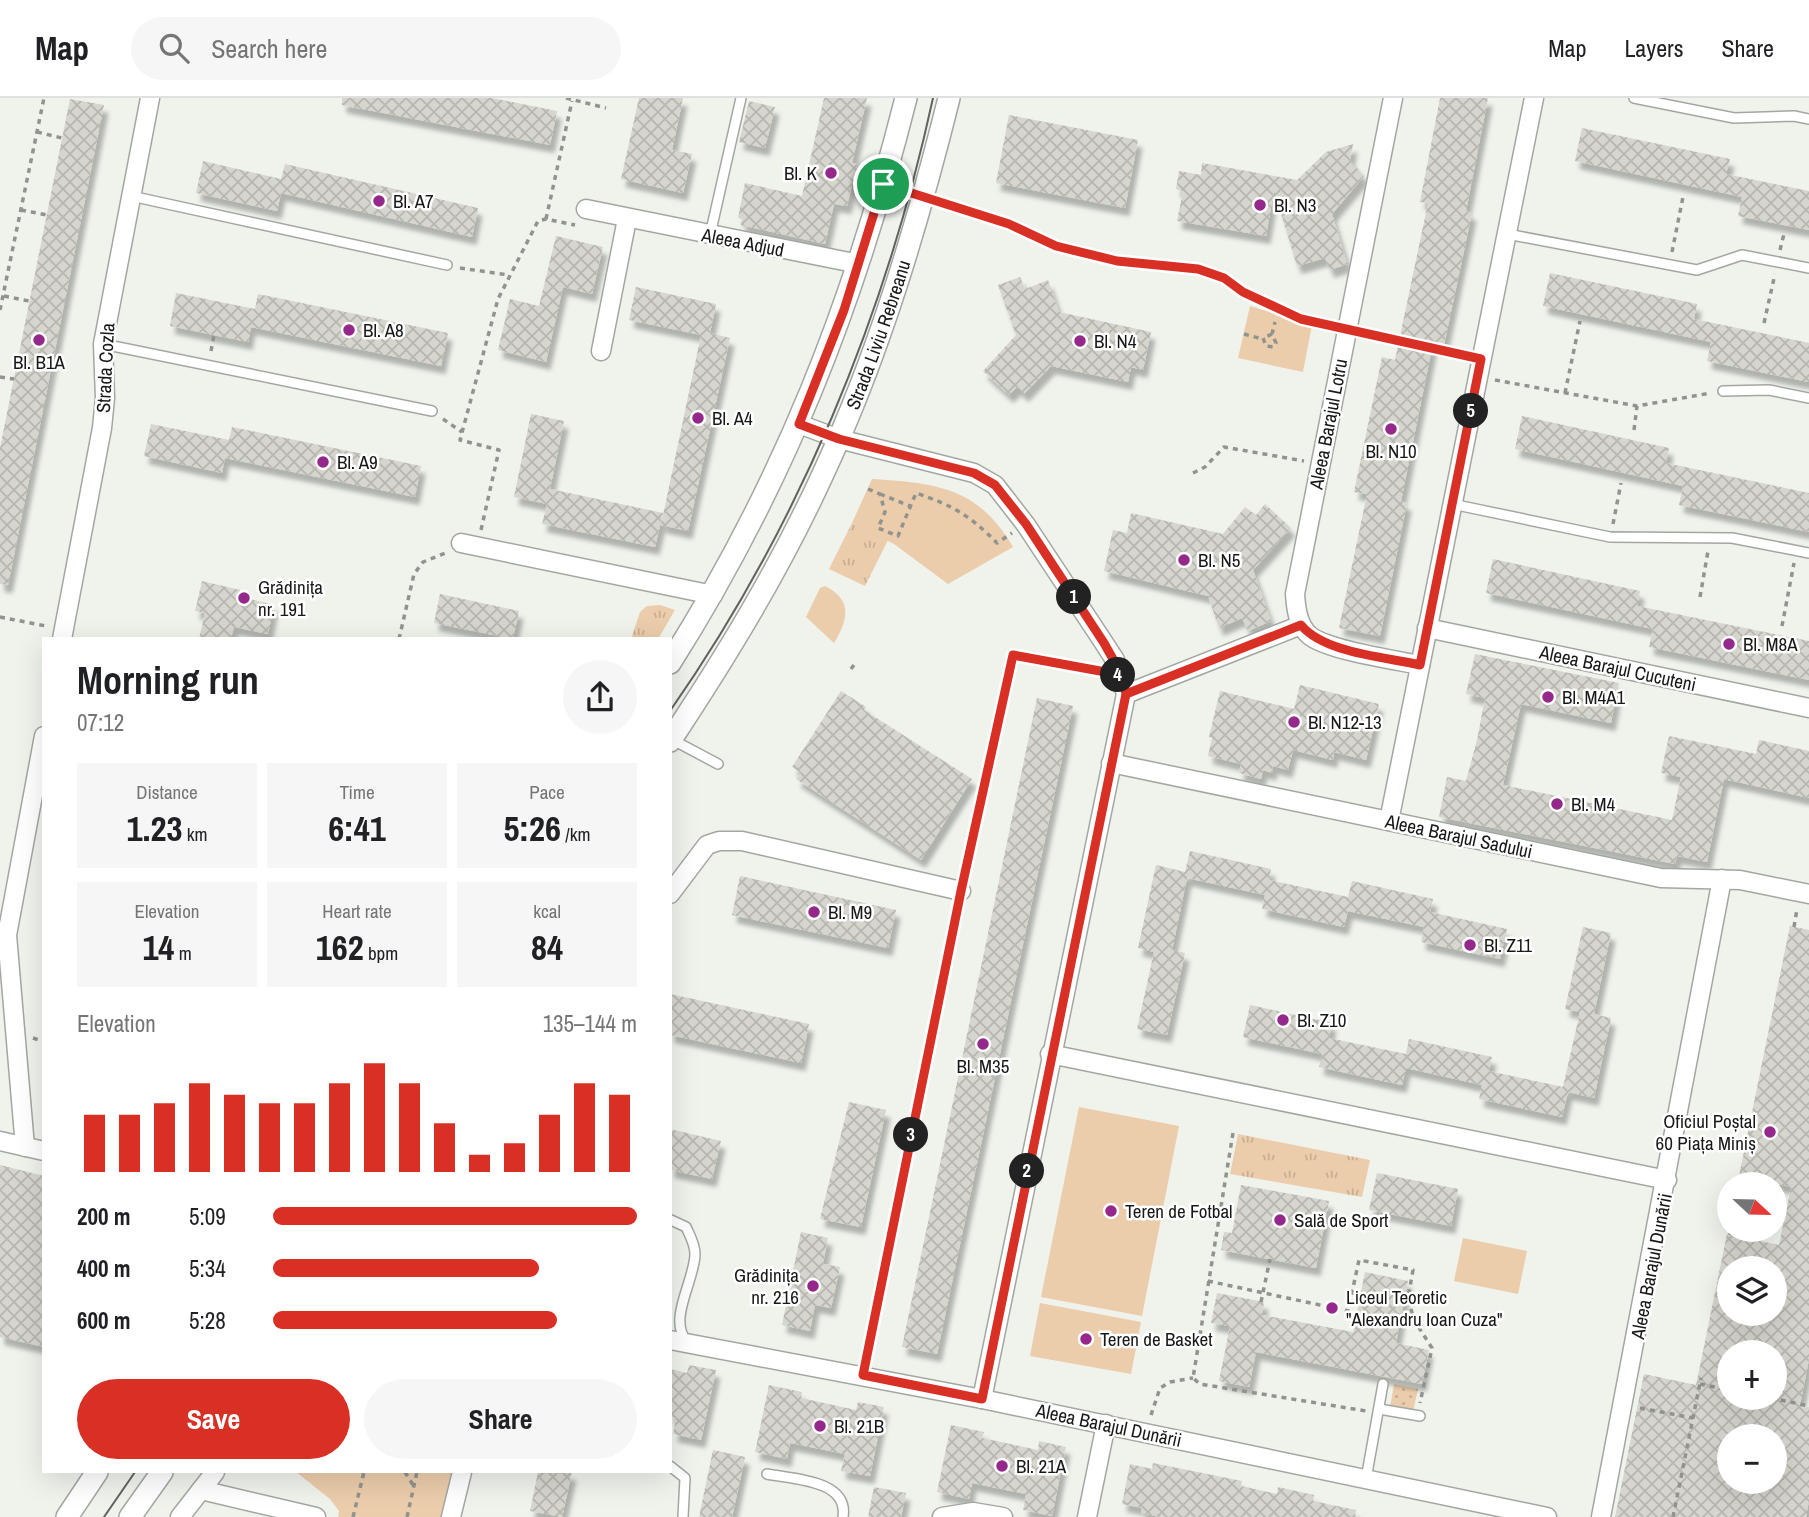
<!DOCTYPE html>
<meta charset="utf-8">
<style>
body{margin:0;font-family:"Archivo Narrow",sans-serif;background:#f6f6f6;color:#202124;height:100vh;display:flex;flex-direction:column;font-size:26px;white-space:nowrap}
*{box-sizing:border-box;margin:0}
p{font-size:23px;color:#757577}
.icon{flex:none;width:38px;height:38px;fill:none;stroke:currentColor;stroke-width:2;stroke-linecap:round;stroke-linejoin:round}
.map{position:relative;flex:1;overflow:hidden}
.side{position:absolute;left:42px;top:539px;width:630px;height:836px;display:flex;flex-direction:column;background:#fff;border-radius:0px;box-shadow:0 7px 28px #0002}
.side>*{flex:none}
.needle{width:46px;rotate:112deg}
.tools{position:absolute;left:1717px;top:1074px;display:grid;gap:14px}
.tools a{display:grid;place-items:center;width:70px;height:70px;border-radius:50%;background:#fff;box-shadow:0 7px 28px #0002;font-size:35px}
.pin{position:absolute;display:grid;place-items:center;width:60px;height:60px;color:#fff;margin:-30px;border:4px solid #fff;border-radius:50%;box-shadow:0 2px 7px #0007}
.km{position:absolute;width:35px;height:35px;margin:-18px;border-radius:50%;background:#222;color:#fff;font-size:19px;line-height:35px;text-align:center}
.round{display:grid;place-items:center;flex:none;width:74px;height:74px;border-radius:37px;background:#f6f6f6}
.overview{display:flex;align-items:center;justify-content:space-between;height:119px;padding:0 35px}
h1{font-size:38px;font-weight:700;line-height:52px}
.metrics{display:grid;grid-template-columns:repeat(3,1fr);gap:10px;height:119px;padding:7px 35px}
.metrics div{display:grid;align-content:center;border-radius:0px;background:#f6f6f6;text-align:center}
.metrics b{font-size:35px;font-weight:700}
.metrics small{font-size:19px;font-weight:400}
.metrics p{font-size:19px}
.chart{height:196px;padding:14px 35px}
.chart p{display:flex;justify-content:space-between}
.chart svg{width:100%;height:126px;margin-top:7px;stroke:#d93025;stroke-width:6}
.primary-button{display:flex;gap:14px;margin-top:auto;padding:14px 35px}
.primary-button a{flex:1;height:80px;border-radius:42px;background:#d93025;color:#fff;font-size:28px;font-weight:700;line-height:80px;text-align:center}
.primary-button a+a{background:#f6f6f6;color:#202124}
ul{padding:0 35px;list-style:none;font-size:23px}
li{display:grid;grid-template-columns:112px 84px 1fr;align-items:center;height:52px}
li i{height:18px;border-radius:9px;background:#d93025}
header{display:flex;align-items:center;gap:42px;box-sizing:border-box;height:98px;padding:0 35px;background:#fff;border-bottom:2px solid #e0e0e0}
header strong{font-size:33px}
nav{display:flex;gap:38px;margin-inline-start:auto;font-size:24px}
.search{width:490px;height:63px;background:#f6f6f6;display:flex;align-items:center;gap:18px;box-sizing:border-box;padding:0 24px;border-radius:38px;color:#757577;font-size:26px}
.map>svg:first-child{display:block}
</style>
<header>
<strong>Map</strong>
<div class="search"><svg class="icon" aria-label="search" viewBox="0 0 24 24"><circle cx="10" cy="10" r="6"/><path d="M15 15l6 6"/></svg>Search here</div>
<nav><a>Map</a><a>Layers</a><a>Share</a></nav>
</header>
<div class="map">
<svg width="1809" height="1419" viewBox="0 0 1809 1419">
<defs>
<pattern id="grass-tufts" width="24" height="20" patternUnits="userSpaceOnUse" patternTransform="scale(1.75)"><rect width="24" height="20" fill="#ebccab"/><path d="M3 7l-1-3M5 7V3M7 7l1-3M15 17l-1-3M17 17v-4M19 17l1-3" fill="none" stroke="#c9af92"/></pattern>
<pattern id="garden-dots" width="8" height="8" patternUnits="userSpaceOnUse" patternTransform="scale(1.75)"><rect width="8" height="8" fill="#ebccab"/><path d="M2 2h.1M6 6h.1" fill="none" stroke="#c9af92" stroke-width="1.8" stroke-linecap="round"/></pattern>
<pattern id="building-cross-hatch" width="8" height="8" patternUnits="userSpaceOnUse" patternTransform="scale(1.75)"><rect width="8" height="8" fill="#d6d5ce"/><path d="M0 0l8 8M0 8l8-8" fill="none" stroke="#b7b6b0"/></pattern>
<filter id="shadow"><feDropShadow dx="4.5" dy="8" stdDeviation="2" flood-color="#0004"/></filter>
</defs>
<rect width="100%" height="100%" fill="#eff3ec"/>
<!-- grass -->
<g fill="url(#grass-tufts)">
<polygon points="852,425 888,442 865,488 829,471"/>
<polygon points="660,507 675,512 658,541 631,541 640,514 647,508"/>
<polygon points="1238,1036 1370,1062 1362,1099 1230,1076"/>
</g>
<!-- park -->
<g fill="#ebccab">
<polygon points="1250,208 1312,227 1303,274 1238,260"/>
<path d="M872,381C936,385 978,389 1013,449L948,486L894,446L852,425Z"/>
<path d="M825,488C853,502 848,522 834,545L806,519L820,490Z"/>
<polygon points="1079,1009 1179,1028 1142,1218 1041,1199"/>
<polygon points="1463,1140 1527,1153 1518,1196 1454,1183"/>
<polygon points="1040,1205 1141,1224 1131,1276 1030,1258"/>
<polygon points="296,1374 453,1374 444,1419 338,1419 339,1413 330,1401"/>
</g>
<!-- garden -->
<polygon fill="url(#garden-dots)" points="1394,1286 1418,1291 1413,1314 1390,1310"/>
<!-- building -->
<g fill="url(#building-cross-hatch)" fill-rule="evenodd" filter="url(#shadow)">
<polygon points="342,0 492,0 557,13 550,47 342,7"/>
<polygon points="639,0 683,0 672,52 692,56 683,95 621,81"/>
<polygon points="824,0 867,0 852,65 857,66 847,108 834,106 825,146 741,127 742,121 738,120 745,85 802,98"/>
<polygon points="1440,0 1488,0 1466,113 1472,115 1444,247 1433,245 1401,403 1407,405 1380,538 1339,530 1367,396 1354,394 1382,259 1395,262 1428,105 1420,104"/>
<polygon points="70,1 104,7 8,487 0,486 0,350"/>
<polygon points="749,3 775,9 765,50 739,44"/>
<polygon points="1009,17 1138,42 1125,110 996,85"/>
<polygon points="1582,30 1730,61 1726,76 1809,93 1809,132 1738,118 1742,99 1575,63"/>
<polygon points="1353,46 1350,62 1364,78 1332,116 1347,166 1330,172 1325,160 1297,168 1274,92 1266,138 1177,123 1183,93 1176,91 1179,73 1201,77 1202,65 1297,82 1326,54"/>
<polygon points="203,63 281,81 285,66 478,110 472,139 281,95 277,113 196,95"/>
<polygon points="556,138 603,149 592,196 563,189 546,264 498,252 510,201 539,208"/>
<polygon points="1550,175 1697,206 1694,221 1809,245 1809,284 1707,263 1711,244 1543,208"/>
<polygon points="1020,179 1025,191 1048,182 1059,214 1151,234 1143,272 1131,269 1128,284 1051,268 1024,296 1017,289 1009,297 983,273 1016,237 998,187"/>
<polygon points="636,189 716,206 710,235 730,240 688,433 661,427 701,237 629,222"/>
<polygon points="176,195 255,211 258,196 448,235 441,268 251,229 248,244 170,228"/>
<polygon points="531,316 564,323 550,391 663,415 655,449 542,426 547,406 514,399"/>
<polygon points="1522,318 1669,350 1666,365 1809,395 1809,434 1679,407 1683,388 1515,351"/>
<polygon points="151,326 229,342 232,329 421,368 415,399 225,360 222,375 144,358"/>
<polygon points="1265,406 1291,430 1253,472 1271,523 1248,533 1242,520 1219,530 1208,498 1104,473 1113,432 1127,435 1131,415 1223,436 1245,409 1256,417"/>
<polygon points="1493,461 1640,493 1637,508 1809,543 1809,582 1649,549 1653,531 1486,495"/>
<polygon points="202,483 240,492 238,498 274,507 268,536 234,529 231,541 199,541 205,515 195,513"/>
<polygon points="440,496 519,513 513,541 434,525"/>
<polygon points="1475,556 1619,585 1611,625 1521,606 1503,687 1672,722 1681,679 1661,675 1669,638 1756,656 1759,642 1809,653 1809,700 1724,681 1707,764 1677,758 1675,766 1439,719 1447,679 1466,683 1477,642 1485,600 1466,596"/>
<polygon points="1300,587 1379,606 1366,662 1334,654 1333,662 1293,652 1288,672 1273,668 1272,675 1263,672 1261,681 1239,675 1241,666 1208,658 1212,640 1209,639 1220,593 1294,611"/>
<polygon points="841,593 866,609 864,612 972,681 921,762 796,681 801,675 792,669"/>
<polygon points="1037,600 1073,608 937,1256 902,1249"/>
<polygon points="1190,753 1271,771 1269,782 1348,799 1352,783 1433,801 1430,814 1507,831 1500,861 1421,844 1424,829 1348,813 1344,829 1262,811 1265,797 1187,780 1172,852 1185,855 1167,937 1137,931 1154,854 1138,850 1156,767 1185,774"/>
<polygon points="740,778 896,812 888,850 732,817"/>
<path d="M1790,828L1809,832V1261L1800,1307L1809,1309V1402L1806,1419H1615L1644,1276L1696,1287L1727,1136L1779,1147L1791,1089L1739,1078ZM1729,1171H1774V1216H1729ZM1729,1255H1774V1300H1729ZM1729,1339H1774V1384H1729Z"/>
<polygon points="1583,829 1611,835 1594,916 1611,920 1594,1000 1568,994 1562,1019 1479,1001 1482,987 1406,970 1402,987 1319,969 1322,956 1243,939 1250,907 1332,925 1329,940 1406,956 1409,941 1492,959 1489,973 1563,989 1580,914 1565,911"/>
<polygon points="670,896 809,926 801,965 670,937"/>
<polygon points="849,1004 886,1012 861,1129 820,1121"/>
<polygon points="670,1031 721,1043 712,1081 670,1072"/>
<polygon points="0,1067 44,1078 44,1249 0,1239"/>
<polygon points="1377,1075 1458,1091 1451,1128 1369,1112"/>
<polygon points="1241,1087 1329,1103 1316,1170 1221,1152 1224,1134 1232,1135"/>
<polygon points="801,1134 828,1140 823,1166 840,1169 831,1210 815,1207 810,1233 782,1227"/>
<polygon points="1365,1174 1408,1183 1396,1245 1429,1252 1422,1286 1256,1254 1249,1289 1219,1283 1230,1228 1211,1225 1217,1195 1264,1204 1262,1217 1353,1234"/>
<polygon points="689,1267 716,1272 701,1342 673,1336 676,1320 670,1319 670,1271 687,1275"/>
<polygon points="769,1287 802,1294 801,1300 856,1312 858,1304 884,1309 870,1378 841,1373 845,1356 790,1345 787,1361 755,1354"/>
<polygon points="951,1327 984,1334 982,1340 1038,1352 1039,1343 1066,1349 1052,1418 1023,1412 1026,1396 972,1385 969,1401 937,1394"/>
<polygon points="713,1352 745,1359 732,1419 699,1419"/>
<polygon points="1153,1365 1242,1383 1241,1388 1277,1396 1278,1389 1314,1397 1313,1403 1356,1412 1355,1419 1160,1419 1141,1415 1142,1410 1122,1406 1130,1366 1152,1371"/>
<polygon points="538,1374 572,1374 562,1419 530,1413"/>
<polygon points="874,1389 906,1395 901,1419 868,1419"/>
</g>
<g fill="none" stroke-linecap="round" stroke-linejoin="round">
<defs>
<g id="service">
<polyline points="1634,0 1734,20 1794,18 1809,21"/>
<polyline points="131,98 447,167"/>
<polyline points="1507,136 1697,172 1742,157 1809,170"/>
<polyline points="710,137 741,0"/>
<polyline points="1243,194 1301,221 1346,232"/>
<polyline points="103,246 432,313"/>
<polyline points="1723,293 1769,292 1809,300"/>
<polyline points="1452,406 1610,439 1732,440 1809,455"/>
<polyline points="671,641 718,666"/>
<path d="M671,1122L686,1129C690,1138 695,1146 695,1156C695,1181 668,1221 686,1242"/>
<polyline points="1379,1311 1420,1318"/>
<polyline points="670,1368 685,1380 683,1419"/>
<path d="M767,1376C793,1381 849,1382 843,1419"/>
<polyline points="1366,1381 1383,1286"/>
</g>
<g id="minor">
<path d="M1393,0L1295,496C1296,511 1298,527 1309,537C1326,552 1395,562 1420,567"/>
<polyline points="586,111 859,166"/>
<polyline points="601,253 627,121"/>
<polyline points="799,326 839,341 974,375 995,387 1026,427 1104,545 1115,562 1126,596 982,1301"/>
<polyline points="461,445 713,497"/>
<polyline points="1427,530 1809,610"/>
<polyline points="62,541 102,330 105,300 103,246 150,0"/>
<polyline points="1126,596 1301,527"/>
<polyline points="1111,665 1661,780 1740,782 1809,796"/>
<polyline points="1389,723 1534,0"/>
<polyline points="670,796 707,747 719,743 742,743 961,793"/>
<polyline points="1050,956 1667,1082"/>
<polyline points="0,1043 44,1053"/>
<polyline points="25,1049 7,837 44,638"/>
<polyline points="670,1242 982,1301 1547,1419"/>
<polyline points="201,1392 316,1419"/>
<polyline points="180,1419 215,1374"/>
<polyline points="451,1419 462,1374"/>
<polyline points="942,1419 973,1414 1003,1419"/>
<polyline points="1087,1419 1106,1326"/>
<polyline points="1601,1419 1722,781"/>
</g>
<g id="tertiary">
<path d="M670,565C784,385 854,206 906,0"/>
<path id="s1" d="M670,643C727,557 780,470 823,376C879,256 917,128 949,0"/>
<polyline points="67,1419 97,1374"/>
<polyline points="130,1419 162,1374"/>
</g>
</defs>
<!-- service casing -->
<use href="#service" stroke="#a3a7a1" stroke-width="12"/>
<!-- minor casing -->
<use href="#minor" stroke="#a3a7a1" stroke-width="21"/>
<!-- tertiary casing -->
<use href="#tertiary" stroke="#a3a7a1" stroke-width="24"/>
<!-- path -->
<g stroke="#90938e" stroke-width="3.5" stroke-dasharray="5 5" stroke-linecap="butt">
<polyline points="566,0 606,10"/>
<polyline points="37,34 62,40"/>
<polyline points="940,104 1009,126 1056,148 1117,163 1198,171 1224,180 1233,187"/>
<polyline points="21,112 47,117"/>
<polyline points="546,121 572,3"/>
<polyline points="1780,152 1784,136"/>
<polyline points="1672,154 1683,99"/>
<polyline points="460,170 509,177"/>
<polyline points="4,198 29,203"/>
<polyline points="0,212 44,0"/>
<polyline points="1764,225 1775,176"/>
<polyline points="1244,236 1262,241"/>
<polyline points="1272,236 1263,240 1266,248 1273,249 1276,245 1272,236 1275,224"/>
<polyline points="1365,236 1464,258"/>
<polyline points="211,253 214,237"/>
<polyline points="0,279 14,281"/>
<polyline points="1495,282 1637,308 1711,295"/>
<polyline points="1565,295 1580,223"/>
<polyline points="443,321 462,334"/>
<polyline points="1634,332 1637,308"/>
<polyline points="1193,375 1205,369 1224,349 1304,363"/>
<path d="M868,391L880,396L885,414L878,430L898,438L916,395C954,408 969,417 997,445L1012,435"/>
<polyline points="880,396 910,408"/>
<polyline points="1613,426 1621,385"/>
<polyline points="481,432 499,352 460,342 498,201 538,123 546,121 575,127"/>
<polyline points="1700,499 1708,453"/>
<polyline points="0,519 46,528"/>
<polyline points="1782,528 1794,465"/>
<polyline points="399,541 414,476 423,464 448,454"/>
<polyline points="851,571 856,564"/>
<polyline points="965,775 1013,557 1099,573"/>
<polyline points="1794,829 1797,811"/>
<polyline points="33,940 44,944"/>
<polyline points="1233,1035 1193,1280 1200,1286 1366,1313"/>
<polyline points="1741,1087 1742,1079"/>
<polyline points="1730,1137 1731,1132"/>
<polyline points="1208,1183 1348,1213 1359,1162 1413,1172 1408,1200 1414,1222 1432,1250 1420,1305"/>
<polyline points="1261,1204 1270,1161"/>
<polyline points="866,1262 957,810"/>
<polyline points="1700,1286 1729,1292"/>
<polyline points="1771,1300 1809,1308"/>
<polyline points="1640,1310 1693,1320"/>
<polyline points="1151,1317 1160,1290 1170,1284 1193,1280"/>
<polyline points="405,1374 413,1387"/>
<polyline points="353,1419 364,1374"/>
<polyline points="407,1419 417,1374"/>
<polyline points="1673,1419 1701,1280"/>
</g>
<!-- service -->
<use href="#service" stroke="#fff" stroke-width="9"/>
<!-- minor -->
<use href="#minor" stroke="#fff" stroke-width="18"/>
<!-- tertiary -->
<use href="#tertiary" stroke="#fff" stroke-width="21"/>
<!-- tram -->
<g stroke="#60635e" stroke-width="2">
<path d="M670,613C798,430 886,217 933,0"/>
<polyline points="104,1419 135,1374"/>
</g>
</g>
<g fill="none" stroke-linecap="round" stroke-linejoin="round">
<defs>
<path id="route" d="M883,86L844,212L799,326L839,341L974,375L995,387L1026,426L1104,545L1122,577L1126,596L982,1301L863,1277L961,793L1013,557L1122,577L1126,596L1301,527C1324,555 1385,559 1420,567L1481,261L1301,221L1243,194L1224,180L1198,171L1117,163L1056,148L1009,126L883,86"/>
</defs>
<!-- route casing -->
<use href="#route" stroke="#fff" stroke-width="14"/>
<!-- route -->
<use href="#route" stroke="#d93025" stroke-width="9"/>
</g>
<!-- markers -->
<g fill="#94298b" stroke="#fff" stroke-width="2.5">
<circle cx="831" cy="75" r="7"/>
<circle cx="379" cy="103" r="7"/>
<circle cx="1260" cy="107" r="7"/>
<circle cx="349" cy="232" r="7"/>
<circle cx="39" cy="242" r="7"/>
<circle cx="1080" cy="243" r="7"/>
<circle cx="698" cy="320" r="7"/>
<circle cx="1391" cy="331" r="7"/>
<circle cx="323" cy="364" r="7"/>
<circle cx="1184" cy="462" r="7"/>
<circle cx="244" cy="500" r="7"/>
<circle cx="1729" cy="546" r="7"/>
<circle cx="1548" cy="599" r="7"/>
<circle cx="1294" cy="624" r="7"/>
<circle cx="1557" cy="706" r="7"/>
<circle cx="814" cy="814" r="7"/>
<circle cx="1470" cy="847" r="7"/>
<circle cx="1283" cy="922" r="7"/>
<circle cx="983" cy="946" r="7"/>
<circle cx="1770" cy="1034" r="7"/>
<circle cx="1111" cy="1113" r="7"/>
<circle cx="1280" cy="1122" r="7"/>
<circle cx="813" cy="1188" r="7"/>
<circle cx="1332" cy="1210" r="7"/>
<circle cx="1086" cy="1241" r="7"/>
<circle cx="820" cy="1328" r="7"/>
<circle cx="1002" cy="1368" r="7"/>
</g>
<g text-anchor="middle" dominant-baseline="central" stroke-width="5" stroke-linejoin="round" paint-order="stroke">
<!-- poi labels -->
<g font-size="19" fill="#171916" stroke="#fff" text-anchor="start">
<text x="817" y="75" text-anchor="end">Bl. K</text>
<text x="393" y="103">Bl. A7</text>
<text x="1274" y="107">Bl. N3</text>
<text x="363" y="232">Bl. A8</text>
<text x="1094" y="243">Bl. N4</text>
<text x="39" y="264" text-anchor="middle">Bl. B1A</text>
<text x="712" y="320">Bl. A4</text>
<text x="1391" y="353" text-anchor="middle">Bl. N10</text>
<text x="337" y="364">Bl. A9</text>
<text x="1198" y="462">Bl. N5</text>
<text x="258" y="489">Grădinița<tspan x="258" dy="22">nr. 191</tspan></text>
<text x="1743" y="546">Bl. M8A</text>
<text x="1562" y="599">Bl. M4A1</text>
<text x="1308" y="624">Bl. N12-13</text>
<text x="1571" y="706">Bl. M4</text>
<text x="828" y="814">Bl. M9</text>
<text x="1484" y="847">Bl. Z11</text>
<text x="1297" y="922">Bl. Z10</text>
<text x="983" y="968" text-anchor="middle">Bl. M35</text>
<text x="1756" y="1023" text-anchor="end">Oficiul Poștal<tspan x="1756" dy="22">60 Piața Miniș</tspan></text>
<text x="1125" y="1113">Teren de Fotbal</text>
<text x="1294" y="1122">Sală de Sport</text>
<text x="799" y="1177" text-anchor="end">Grădinița<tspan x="799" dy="22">nr. 216</tspan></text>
<text x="1346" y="1199">Liceul Teoretic<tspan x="1346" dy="22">"Alexandru Ioan Cuza"</tspan></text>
<text x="1100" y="1241">Teren de Basket</text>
<text x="834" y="1328">Bl. 21B</text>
<text x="1016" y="1368">Bl. 21A</text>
</g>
<!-- street labels -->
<g font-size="19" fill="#171916" stroke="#fff">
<text transform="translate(743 144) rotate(11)">Aleea Adjud</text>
<text stroke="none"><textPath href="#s1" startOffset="458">Strada Liviu Rebreanu</textPath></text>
<text transform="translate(105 270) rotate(-87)">Strada Cozla</text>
<text transform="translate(1328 326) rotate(-79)">Aleea Barajul Lotru</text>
<text transform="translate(1618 570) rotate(12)">Aleea Barajul Cucuteni</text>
<text transform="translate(1459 738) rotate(12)">Aleea Barajul Sadului</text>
<text transform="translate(1651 1168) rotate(-79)">Aleea Barajul Dunării</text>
<text transform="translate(1109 1327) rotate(12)">Aleea Barajul Dunării</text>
</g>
</g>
</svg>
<div class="tools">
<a><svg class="needle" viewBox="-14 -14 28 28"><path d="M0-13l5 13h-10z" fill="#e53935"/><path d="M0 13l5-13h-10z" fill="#757577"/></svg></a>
<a><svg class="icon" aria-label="layers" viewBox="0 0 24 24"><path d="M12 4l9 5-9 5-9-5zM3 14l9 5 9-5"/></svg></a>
<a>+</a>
<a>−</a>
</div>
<div class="pin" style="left:883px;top:86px;background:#1e9e55"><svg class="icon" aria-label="arrive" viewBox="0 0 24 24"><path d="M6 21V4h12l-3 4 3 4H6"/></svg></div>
<b class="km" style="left:1074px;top:499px">1</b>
<b class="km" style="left:1027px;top:1073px">2</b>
<b class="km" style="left:911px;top:1037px">3</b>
<b class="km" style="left:1118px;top:577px">4</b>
<b class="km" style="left:1471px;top:313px">5</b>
<section class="side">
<div class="overview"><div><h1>Morning run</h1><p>07:12</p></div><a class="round"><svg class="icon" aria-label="share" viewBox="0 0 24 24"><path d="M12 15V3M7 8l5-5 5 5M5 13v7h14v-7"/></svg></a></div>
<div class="metrics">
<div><p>Distance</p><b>1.23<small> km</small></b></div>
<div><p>Time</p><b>6:41</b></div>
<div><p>Pace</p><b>5:26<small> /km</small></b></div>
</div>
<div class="metrics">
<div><p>Elevation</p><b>14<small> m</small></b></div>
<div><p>Heart rate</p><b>162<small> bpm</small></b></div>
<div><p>kcal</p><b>84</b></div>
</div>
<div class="chart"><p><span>Elevation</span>135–144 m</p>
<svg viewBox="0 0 160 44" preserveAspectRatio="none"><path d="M5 44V24M15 44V24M25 44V20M35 44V13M45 44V17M55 44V20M65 44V20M75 44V13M85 44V6M95 44V13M105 44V27M115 44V38M125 44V34M135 44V24M145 44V13M155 44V17"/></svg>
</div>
<ul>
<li><b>200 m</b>5:09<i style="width:100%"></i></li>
<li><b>400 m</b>5:34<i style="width:73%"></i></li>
<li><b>600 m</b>5:28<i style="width:78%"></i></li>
</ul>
<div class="primary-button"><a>Save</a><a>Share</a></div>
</section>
</div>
